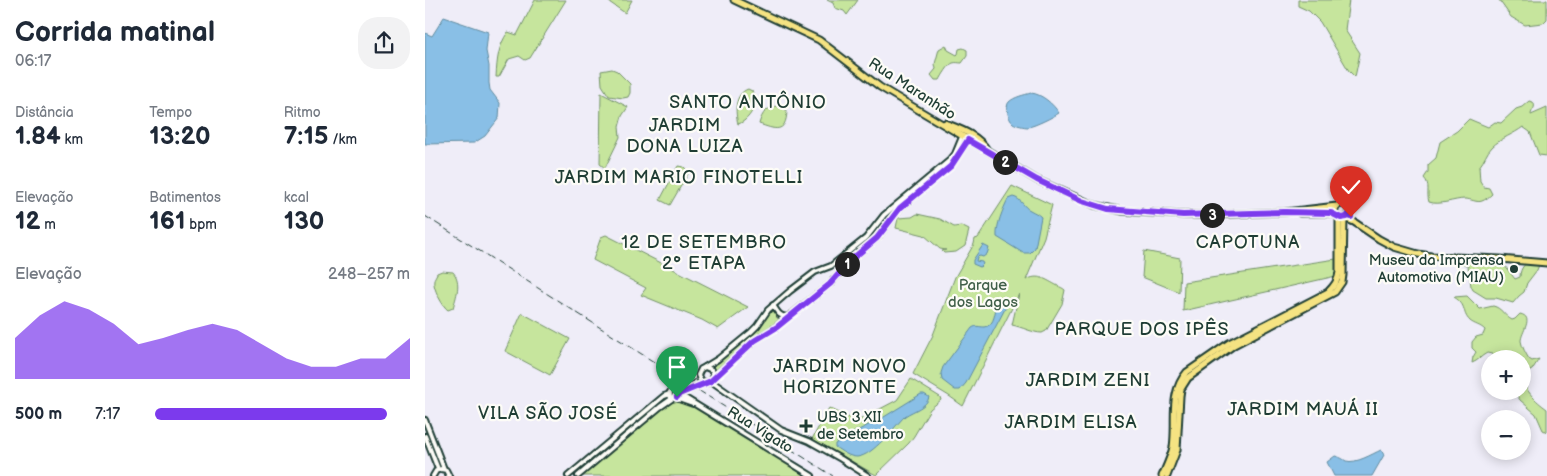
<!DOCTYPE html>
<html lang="pt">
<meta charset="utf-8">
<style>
body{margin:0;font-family:"Balsamiq Sans",sans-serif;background:#f2f2f3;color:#1f2937;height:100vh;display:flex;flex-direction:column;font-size:19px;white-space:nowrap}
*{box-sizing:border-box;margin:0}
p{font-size:16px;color:#747a83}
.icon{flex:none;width:28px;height:28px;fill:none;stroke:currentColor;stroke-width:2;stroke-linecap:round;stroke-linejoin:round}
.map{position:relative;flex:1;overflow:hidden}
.details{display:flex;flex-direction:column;background:#fff;width:425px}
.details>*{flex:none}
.fabs{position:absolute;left:1056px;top:350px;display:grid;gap:10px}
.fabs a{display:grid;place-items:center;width:50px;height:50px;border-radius:50%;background:#fff;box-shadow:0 2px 12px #0003;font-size:25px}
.pin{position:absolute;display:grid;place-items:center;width:42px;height:42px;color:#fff;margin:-51px -21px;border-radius:50% 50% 50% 0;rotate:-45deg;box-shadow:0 0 5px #0007}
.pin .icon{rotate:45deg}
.km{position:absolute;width:25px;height:25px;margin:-12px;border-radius:50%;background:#222;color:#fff;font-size:14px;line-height:25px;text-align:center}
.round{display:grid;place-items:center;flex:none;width:52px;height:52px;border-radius:20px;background:#f2f2f3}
.headline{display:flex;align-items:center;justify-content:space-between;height:85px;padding:0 15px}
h1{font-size:28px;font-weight:600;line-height:38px}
.metrics{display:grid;grid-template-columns:repeat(3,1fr);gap:8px;height:85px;padding:5px 15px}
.metrics div{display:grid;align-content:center}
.metrics b{font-size:25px;font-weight:600}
.metrics small{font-size:14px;font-weight:400}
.metrics p{font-size:14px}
.chart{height:140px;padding:10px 15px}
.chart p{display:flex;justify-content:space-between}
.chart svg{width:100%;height:90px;margin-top:5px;fill:#7c3aed;opacity:.7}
ul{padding:0 15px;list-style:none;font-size:16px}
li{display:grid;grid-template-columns:80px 60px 1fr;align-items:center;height:38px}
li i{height:12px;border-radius:6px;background:#7c3aed}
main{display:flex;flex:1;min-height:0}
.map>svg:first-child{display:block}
</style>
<main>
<section class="details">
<div class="headline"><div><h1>Corrida matinal</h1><p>06:17</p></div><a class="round"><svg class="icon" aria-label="share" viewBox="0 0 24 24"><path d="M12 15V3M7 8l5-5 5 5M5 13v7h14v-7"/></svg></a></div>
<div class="metrics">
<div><p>Distância</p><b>1.84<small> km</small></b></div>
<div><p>Tempo</p><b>13:20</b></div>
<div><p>Ritmo</p><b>7:15<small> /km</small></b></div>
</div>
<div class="metrics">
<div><p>Elevação</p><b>12<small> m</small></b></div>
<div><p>Batimentos</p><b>161<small> bpm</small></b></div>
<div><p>kcal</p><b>130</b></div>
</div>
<div class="chart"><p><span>Elevação</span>248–257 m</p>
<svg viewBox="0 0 160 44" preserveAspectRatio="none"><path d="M0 44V24L10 13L20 6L30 10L40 17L50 27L60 24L70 20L80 17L90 20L100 27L110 34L120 38L130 38L140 34L150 34L160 24V44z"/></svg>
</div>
<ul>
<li><b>500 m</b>7:17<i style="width:91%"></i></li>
</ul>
</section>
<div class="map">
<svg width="1122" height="476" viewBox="0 0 1122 476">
<rect width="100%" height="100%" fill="#efedf8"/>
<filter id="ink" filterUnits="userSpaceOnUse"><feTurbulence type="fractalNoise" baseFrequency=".02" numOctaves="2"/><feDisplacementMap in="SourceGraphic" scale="10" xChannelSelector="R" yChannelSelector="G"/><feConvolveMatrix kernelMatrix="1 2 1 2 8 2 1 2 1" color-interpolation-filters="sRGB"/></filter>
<g filter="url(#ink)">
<!-- green -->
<g fill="#c6e59d" stroke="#729168">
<path d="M110,0H141L105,58L100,60L94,56L84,59L74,77H71C72,60 73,46 83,32L92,35Z"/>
<polygon points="185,0 207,0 200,13 184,2"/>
<polygon points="402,0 433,0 422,15 419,11 410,8 408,3"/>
<polygon points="873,0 924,0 920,30 935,53 930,77 924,71 895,22 884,11 873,6"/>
<polygon points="1074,0 1122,0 1122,19 1118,23 1100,25 1086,17"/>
<path d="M521,45L523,50L532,55L533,54L534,49L538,48L542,50V56L537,63C534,63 531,62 528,63C524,64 517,76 515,80H510L506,75L511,69L510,64L514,49Z"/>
<polygon points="187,69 192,71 205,84 205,93 203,97 198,98 184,96 177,85 176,71"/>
<path d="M323,89L327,91C329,94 330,99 330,103C329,111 321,122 313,124C310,112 309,94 323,89Z"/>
<polygon points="176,93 203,107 197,116 194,127 195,137 180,168 175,164"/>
<path d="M1104,101L1108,102C1112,108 1106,110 1106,115L1122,108V156L1114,155L1105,132L1098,127C1089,134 1076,138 1067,147C1061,153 1060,160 1054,167L1055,181L1059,187L1064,188L1067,194C1064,197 1060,200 1057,201C1052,203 1046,199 1040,199C1029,199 1015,206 1004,202C1001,193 1006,185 999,178L1003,172V165L1011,158L1015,142L1032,131L1044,119L1063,127L1070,122L1076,123L1091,109L1097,107Z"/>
<path d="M355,106L362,111C361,135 349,129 334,124C337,113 342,106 355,106Z"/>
<polygon points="253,166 259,167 264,172 245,205 235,200"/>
<path d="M587,186L627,205L619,237L601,280C614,273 621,280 633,286C635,287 638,288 640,290L637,304L621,331L617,333C608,333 597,327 587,325L594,294L538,406L524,396L488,374L508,335L530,277L549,244L550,239L553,238Z"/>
<polygon points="492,214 515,219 529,227 536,226 544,230 540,246 531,252 519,253 517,251 521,250 515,249 499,235 471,228 473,218 487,217"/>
<polygon points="181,235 323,307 293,329 277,320 216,295 221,288 168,260 176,237"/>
<polygon points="719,251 755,258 754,292 717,277"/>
<path d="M1041,258L1076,261L1090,279L1095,277C1095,268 1100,261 1110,262L1114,265L1112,270L1102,283L1099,292L1094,296L1088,303L1071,298H1061L1048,290L1046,286L1043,266L1035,262Z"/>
<polygon points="911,259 911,276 758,311 759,282"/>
<path d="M17,271L28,272C37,282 31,297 28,308L23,310C18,307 7,287 9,280C9,278 11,276 12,273Z"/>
<path d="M1042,296L1055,309L1068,306C1077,308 1079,316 1087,320L1090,319L1095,314C1110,317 1096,332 1096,341C1097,347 1101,354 1104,359L1107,361L1114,359L1107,370L1098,374C1097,389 1111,401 1122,409V432L1118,430L1111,414L1095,400L1089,391H1098V359H1068L1067,354L1062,353C1056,356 1053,361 1047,363L1048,357L1051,352L1047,348V342L1051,337L1058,335L1060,330C1055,325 1050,325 1045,321C1036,312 1043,306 1029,297Z"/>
<polygon points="347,310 349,310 352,318 358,321 330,338 290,372 285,366 333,328 342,314"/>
<polygon points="97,313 145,339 125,375 80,351"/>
<polygon points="486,379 515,397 516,400 505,409 489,436 484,443 451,475 387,439 404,408 429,420 436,419 472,400"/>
<polygon points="249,401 269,406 381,476 157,476 238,408 245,403"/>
</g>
<!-- water -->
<g fill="#89bfe6" stroke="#5f8b9f">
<polygon points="19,17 63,32 61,51 64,66 64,83 65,90 75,103 74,118 60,136 49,143 0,144 0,33 7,36"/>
<path d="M606,93C617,94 628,104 634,113C628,117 610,126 603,127C599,127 591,125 588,123C583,119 580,106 584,102C589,97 599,95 606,93Z"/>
<path d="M588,197C597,199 598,207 605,210C610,213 612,213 616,217L610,248L605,253H598L572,237C571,225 578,209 583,199Z"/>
<polygon points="558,245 564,248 562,254 558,257 555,256 552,257 551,261 557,262 558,264 555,267 548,264 548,260"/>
<path d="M576,301L579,303L581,307L541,383L535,390H530L517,380L516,373L518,367L547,328C552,325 554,327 559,327C571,326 569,310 573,302Z"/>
<path d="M496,394H499L504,397C502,407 489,410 480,416C469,427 448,456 432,457C424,457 416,451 410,447V444L424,435L459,417Z"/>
<path d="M956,450L959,455L947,476H909L902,462L910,456C915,457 918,459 921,461C931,464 947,454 956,450Z"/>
</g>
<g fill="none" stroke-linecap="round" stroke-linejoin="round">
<defs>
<g id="minor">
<path d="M348,305C352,312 356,319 365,316"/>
<polyline points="280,367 293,359 326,332 332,326 343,310 365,291 390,272 406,266 427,249 441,238 459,215 525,160 530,154 537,137"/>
<polyline points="288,378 329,341 351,327 405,284 427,259 452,238 475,208 526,165 543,140"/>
<polyline points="286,381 356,430 384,441 416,459 443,476"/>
<polyline points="278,384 286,381 289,375 287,370 280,367 276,369 273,375 275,380 282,383"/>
<circle cx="249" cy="394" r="4.5"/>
<polyline points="253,395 260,398 387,476"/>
<polyline points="251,398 268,404"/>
<polyline points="0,420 19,469"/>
<polyline points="0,436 13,469"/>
<polyline points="8,476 11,471 16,469 21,470 24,476"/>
<polyline points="143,476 239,396 245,394"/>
<polyline points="153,476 235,407 248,398"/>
</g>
<g id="major">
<polyline points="309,0 394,40 455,87 480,102 612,180 669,205 698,211 759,215 785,215 860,212 912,206"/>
<path d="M520,123C535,129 553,135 562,150"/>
<circle cx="917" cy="211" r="7"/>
<polyline points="875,213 906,213 911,215"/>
<polyline points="919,218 929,222 954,239 969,247 993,254 1006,256 1075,259 1122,263"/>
<path d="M737,476C741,467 746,457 748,447C752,420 743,394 762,372L804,343L903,292C909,286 913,281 914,272V218"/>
<polyline points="742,476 752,450 755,396 756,389 763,378 809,345 910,292 917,282 918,275 919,218"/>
</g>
</defs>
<!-- minor casing -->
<use href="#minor" stroke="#1f3d34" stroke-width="8"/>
<!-- major casing -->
<use href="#major" stroke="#1f3d34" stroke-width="9"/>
<!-- minor -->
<use href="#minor" stroke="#fdfcf7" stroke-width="4"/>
<!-- major -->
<use href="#major" stroke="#f5e382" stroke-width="5"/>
<!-- rail -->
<polyline stroke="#1f3d34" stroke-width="1" stroke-dasharray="8 4" stroke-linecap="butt" points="0,216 408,476"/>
<defs>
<g id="minor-bridge">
<polyline points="255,386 268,377"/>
<polyline points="264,390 278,384"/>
</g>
</defs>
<!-- minor-bridge casing -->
<use href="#minor-bridge" stroke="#1f3d34" stroke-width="8" stroke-linecap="butt"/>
<!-- minor-bridge -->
<use href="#minor-bridge" stroke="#fdfcf7" stroke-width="4"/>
</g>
</g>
<g fill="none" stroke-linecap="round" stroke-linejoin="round" filter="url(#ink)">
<defs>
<polyline id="route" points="252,397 254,394 286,381 329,341 352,327 405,284 426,260 452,238 475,208 526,166 543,140 612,180 657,201 683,209 758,215 860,212 906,213 916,218 922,217 925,212 926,217"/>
</defs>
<!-- route casing -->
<use href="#route" stroke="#fff" stroke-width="10"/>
<!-- route -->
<use href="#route" stroke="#7c3aed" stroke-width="6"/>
</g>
<!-- markers -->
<g fill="#1f3d34" stroke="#fdfcf7" stroke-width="2">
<circle cx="1089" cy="269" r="5"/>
<path d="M378.5 418.5h5v5h5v5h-5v5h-5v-5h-5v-5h5z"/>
</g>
<g text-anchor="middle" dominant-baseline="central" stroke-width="4.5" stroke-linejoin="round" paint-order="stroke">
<!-- street labels -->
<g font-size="15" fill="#1f3d34" stroke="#fdfcf7">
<text transform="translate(487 89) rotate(33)">Rua Maranhão</text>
<text transform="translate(335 430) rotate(32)">Rua Vigato</text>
</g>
<!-- poi labels -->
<g font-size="15" fill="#1f3d34" stroke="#fdfcf7" text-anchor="end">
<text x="1079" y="260">Museu da Imprensa<tspan x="1079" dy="17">Automotiva (MIAU)</tspan></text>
<text x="392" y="417" text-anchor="start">UBS 3 XII<tspan x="392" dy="17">de Setembro</tspan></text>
</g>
<!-- park labels -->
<g font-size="15" fill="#405f49" stroke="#fdfcf7">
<text x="558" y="285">Parque<tspan x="558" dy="17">dos Lagos</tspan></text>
</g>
<!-- quarter labels -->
<g font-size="18" letter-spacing="1" fill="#1f3d34" stroke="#fdfcf7">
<text x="323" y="102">SANTO ANTÔNIO</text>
<text x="260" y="125">JARDIM<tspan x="260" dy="21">DONA LUIZA</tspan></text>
<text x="254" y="177">JARDIM MARIO FINOTELLI</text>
<text x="279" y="242">12 DE SETEMBRO<tspan x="279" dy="21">2° ETAPA</tspan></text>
<text x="823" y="242">CAPOTUNA</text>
<text x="717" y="329">PARQUE DOS IPÊS</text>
<text x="415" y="366">JARDIM NOVO<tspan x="415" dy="21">HORIZONTE</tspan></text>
<text x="663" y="380">JARDIM ZENI</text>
<text x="878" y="409">JARDIM MAUÁ II</text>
<text x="123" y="413">VILA SÃO JOSÉ</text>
<text x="646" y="422">JARDIM ELISA</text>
</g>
</g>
</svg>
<div class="fabs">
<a>+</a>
<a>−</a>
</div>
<div class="pin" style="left:252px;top:397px;background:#1e9e55"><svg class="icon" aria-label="arrive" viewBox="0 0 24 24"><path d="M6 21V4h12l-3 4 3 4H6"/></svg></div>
<div class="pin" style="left:926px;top:217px;background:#d93025"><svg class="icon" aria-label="check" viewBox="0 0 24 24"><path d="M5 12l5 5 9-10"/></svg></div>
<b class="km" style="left:422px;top:264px">1</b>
<b class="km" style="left:580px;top:162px">2</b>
<b class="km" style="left:787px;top:215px">3</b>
</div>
</main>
